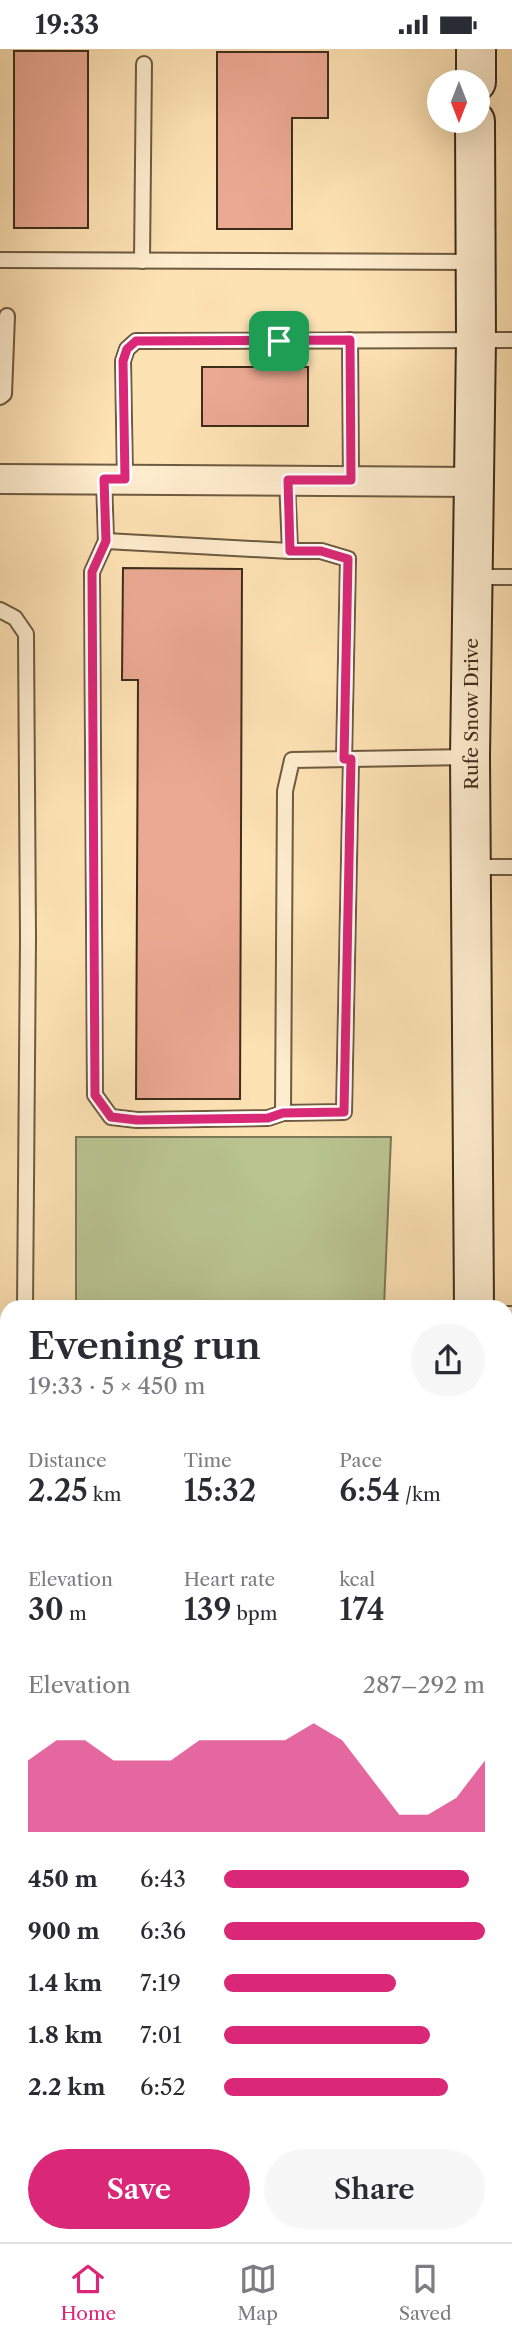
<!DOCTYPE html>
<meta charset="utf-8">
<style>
body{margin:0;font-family:"Libre Caslon Text",serif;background:#f7f7f7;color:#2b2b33;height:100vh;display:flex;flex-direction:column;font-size:26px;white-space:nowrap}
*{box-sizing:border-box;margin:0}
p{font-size:23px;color:#7c7c81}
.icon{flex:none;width:38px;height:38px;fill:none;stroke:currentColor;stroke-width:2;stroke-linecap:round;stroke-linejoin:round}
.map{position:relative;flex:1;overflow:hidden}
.drawer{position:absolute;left:0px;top:1251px;width:513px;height:943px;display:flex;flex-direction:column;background:#fff;border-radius:21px 21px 0 0;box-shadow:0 7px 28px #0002}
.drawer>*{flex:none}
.needle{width:46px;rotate:180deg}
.tools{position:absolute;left:427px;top:21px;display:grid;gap:14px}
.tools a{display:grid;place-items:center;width:63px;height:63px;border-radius:50%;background:#fff;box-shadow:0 7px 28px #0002;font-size:35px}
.pin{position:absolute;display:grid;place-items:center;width:60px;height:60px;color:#fff;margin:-30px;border-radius:14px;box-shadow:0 4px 10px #0006}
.round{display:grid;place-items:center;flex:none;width:74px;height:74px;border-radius:37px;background:#f7f7f7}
.headline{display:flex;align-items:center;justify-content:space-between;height:119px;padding:0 28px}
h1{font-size:38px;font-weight:600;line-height:52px}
.stats{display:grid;grid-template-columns:repeat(3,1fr);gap:10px;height:119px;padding:7px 28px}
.stats div{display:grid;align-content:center}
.stats b{font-size:30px;font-weight:600}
.stats small{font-size:19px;font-weight:400}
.stats p{font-size:19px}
.chart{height:196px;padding:14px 28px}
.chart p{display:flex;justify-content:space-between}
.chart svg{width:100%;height:126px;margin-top:7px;fill:#db2777;opacity:.7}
.cta{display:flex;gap:14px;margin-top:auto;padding:14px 28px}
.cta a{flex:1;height:80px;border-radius:42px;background:#db2777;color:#fff;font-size:28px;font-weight:600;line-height:80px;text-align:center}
.cta a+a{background:#f7f7f7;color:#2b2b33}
ul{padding:0 28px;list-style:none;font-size:23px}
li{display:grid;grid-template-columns:112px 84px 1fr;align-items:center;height:52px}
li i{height:18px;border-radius:9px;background:#db2777}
.status{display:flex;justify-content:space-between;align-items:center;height:49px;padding:0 35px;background:#fff;direction:ltr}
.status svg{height:19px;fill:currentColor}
.dock{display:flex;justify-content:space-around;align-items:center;height:98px;border-top:2px solid #e1e1e2;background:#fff;font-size:19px;color:#7c7c81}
.dock a{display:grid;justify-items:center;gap:4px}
.dock .selected{color:#db2777}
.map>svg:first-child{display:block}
</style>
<div class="status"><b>19:33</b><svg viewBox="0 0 49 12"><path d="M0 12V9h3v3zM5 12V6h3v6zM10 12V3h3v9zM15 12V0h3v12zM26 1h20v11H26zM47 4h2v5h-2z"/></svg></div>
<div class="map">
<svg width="512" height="2193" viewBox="0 0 512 2193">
<rect width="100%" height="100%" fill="#fde2b4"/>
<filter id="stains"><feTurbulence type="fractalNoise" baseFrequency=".00286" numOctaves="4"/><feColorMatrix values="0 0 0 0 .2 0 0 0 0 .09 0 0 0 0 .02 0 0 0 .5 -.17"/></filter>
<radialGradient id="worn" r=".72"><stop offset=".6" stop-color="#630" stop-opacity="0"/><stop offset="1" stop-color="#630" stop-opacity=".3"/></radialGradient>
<!-- green -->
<polygon fill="#b9c491" stroke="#7c7856" stroke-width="2" points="76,1088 391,1088 384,1258 76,1258"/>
<!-- building -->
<g fill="#eba892" stroke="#3e2d1a" stroke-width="2">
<rect x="14" y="2" width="74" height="177"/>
<polygon points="217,3 328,3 328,69 292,69 292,180 217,180"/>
<rect x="202" y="318" width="106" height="59"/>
<polygon points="123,519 242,520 240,1050 136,1050 138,631 122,631"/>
<rect x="245" y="2188" width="119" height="5"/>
</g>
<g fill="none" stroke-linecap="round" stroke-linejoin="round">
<defs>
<g id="lane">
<polyline points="0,211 475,213"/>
<polyline points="142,212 144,15"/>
<polyline points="350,291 351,431"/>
<polyline points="0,348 4,345 7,267"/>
<polyline points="104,430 106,492 92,523 95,1046 111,1068 137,1071 268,1069 283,1064 285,742 292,711 469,708"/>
<polyline points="125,430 123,312 127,300 136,292 512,291"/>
<polyline points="287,431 290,502 321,502 348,510 344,710"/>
<polyline points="106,492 290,502"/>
<polyline points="473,528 512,528"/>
<polyline points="0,561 15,569 26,585 28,890 25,1258"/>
<polyline points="472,818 512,818"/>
<polyline points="283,1064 344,1063 351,710"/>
<polyline points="0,1672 7,1662"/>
<polyline points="506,1763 512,1764"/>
<polyline points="0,1905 7,1914"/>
<polyline points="506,2069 512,2069"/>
<polyline points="0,2180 7,2176"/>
<polyline points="134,2193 134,2188"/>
</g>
<g id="street">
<polyline points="0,430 475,433"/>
<polyline points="506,1272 512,1272"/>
</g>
<g id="secondary">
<polyline points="476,33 476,0"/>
<polyline points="474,1258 470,708 476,291 475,72"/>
<polyline points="0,1799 7,1799"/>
<polyline points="472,2193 472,2188"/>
</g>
</defs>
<!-- lane casing -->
<use href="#lane" stroke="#6e5a40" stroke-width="18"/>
<!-- street casing -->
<use href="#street" stroke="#6e5a40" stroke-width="32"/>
<!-- secondary casing -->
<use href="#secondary" stroke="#3e2d1a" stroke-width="42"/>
<!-- lane -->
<use href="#lane" stroke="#feecce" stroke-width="14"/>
<!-- street -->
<use href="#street" stroke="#feecce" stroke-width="28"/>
<!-- secondary -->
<use href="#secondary" stroke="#feecce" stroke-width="38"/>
</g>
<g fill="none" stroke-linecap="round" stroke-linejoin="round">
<defs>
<polygon id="route" points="350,291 351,431 288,431 290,502 321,502 348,510 344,710 351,710 344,1063 283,1064 268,1069 137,1071 111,1068 95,1046 92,523 106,492 104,430 125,430 123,312 127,300 136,292"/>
</defs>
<!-- route casing -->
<use href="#route" stroke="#fff" stroke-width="14"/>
<!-- route -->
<use href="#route" stroke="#db2777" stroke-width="9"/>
</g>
<g text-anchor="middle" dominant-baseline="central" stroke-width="6" stroke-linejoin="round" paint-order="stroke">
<!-- street labels -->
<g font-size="19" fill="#3e2d1a" stroke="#feecce">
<text transform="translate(471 665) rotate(-90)">Rufe Snow Drive</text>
</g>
</g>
<rect width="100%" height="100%" filter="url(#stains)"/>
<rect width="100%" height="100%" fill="url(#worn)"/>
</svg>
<div class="tools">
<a><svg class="needle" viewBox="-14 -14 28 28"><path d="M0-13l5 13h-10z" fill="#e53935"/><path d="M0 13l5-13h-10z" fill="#7c7c81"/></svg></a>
</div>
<div class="pin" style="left:279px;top:292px;background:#1e9e55"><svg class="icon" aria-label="arrive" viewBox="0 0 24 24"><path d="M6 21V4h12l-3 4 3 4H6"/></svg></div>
<section class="drawer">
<div class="headline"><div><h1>Evening run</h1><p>19:33 · 5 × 450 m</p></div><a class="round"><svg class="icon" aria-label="share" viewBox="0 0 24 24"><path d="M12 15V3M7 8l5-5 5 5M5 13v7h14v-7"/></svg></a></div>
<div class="stats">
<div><p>Distance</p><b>2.25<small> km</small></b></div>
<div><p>Time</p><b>15:32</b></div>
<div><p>Pace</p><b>6:54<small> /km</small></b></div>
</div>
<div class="stats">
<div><p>Elevation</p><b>30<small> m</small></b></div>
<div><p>Heart rate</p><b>139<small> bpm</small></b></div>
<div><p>kcal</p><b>174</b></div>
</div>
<div class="chart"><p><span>Elevation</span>287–292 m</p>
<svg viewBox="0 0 160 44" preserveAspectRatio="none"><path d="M0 44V19L10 12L20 12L30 19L40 19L50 19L60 12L70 12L80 12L90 12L100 6L110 12L120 25L130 38L140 38L150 32L160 19V44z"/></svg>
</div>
<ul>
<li><b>450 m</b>6:43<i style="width:94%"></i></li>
<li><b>900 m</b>6:36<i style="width:100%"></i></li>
<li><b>1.4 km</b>7:19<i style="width:66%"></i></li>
<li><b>1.8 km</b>7:01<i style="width:79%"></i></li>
<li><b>2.2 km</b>6:52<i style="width:86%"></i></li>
</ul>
<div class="cta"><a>Save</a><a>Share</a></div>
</section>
</div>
<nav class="dock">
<a class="selected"><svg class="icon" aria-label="home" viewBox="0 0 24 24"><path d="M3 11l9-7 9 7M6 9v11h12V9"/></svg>Home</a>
<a><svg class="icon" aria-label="map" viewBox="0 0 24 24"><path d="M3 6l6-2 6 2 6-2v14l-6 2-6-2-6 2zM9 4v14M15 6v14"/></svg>Map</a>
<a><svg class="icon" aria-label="saved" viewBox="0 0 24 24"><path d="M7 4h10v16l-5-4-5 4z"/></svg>Saved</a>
</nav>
